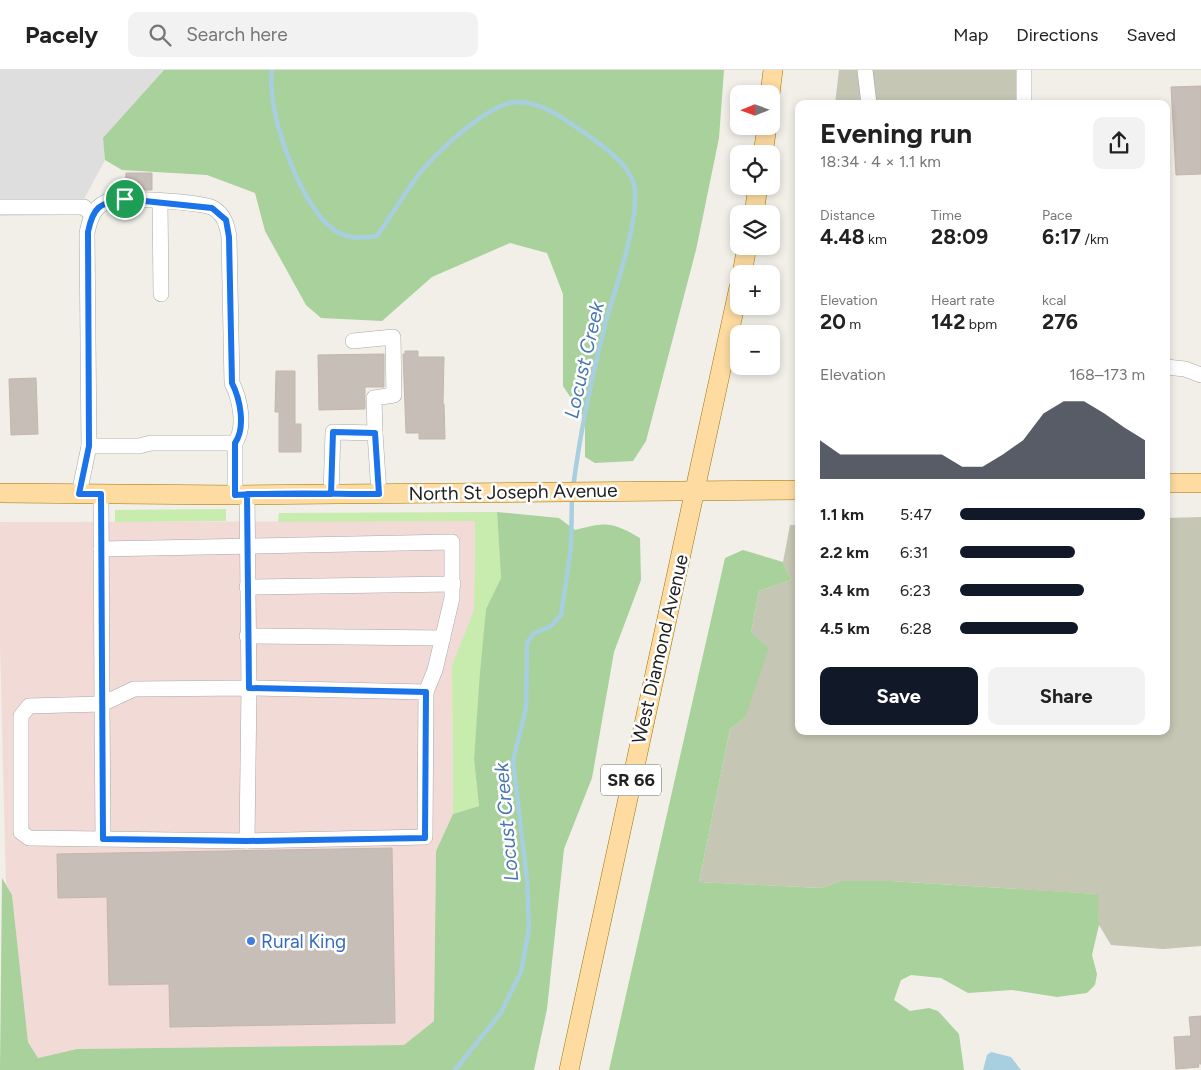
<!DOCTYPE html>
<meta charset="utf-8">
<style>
body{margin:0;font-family:Figtree,sans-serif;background:#f2f2f2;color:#222;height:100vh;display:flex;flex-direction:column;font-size:19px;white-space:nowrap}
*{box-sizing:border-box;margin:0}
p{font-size:16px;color:#767676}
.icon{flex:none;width:28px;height:28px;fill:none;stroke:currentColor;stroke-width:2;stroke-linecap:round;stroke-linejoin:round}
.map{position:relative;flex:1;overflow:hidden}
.details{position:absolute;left:795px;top:30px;width:375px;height:635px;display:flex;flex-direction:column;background:#fff;border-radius:10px;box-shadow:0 2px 8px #0003}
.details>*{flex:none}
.needle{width:32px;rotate:269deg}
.buttons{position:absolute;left:730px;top:15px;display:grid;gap:10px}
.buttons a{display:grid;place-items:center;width:50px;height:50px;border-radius:10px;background:#fff;box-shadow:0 2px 8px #0003;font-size:25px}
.pin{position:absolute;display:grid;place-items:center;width:42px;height:42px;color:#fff;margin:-21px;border:2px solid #fff;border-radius:50%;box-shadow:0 1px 5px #0007}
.round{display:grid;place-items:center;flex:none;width:52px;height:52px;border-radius:10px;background:#f2f2f2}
.overview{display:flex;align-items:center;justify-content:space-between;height:85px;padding:0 25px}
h1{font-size:28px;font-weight:700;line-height:38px}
.stats{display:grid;grid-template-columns:repeat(3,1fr);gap:8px;height:85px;padding:5px 25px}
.stats div{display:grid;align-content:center}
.stats b{font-size:21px;font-weight:700}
.stats small{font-size:14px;font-weight:400}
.stats p{font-size:14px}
.chart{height:140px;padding:10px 25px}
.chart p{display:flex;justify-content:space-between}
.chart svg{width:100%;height:90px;margin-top:5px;fill:#111827;opacity:.7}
.action{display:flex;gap:10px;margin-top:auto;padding:10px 25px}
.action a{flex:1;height:58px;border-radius:10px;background:#111827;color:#fff;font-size:20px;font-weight:700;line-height:58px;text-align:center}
.action a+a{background:#f2f2f2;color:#222}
ul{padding:0 25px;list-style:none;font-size:16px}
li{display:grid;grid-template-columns:80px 60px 1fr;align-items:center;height:38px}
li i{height:12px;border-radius:6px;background:#111827}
header{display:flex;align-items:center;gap:30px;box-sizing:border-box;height:70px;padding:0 25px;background:#fff;border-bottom:1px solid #e0e0e0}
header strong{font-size:24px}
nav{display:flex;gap:28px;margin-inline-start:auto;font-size:18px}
.search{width:350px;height:45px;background:#f2f2f2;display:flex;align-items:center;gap:12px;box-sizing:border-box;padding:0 18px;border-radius:10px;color:#767676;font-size:19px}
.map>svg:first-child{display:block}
</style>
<header>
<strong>Pacely</strong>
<div class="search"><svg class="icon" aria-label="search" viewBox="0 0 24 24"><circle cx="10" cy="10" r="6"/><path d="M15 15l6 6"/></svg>Search here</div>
<nav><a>Map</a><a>Directions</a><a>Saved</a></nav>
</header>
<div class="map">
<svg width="1201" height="1000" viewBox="0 0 1201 1000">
<rect width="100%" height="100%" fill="#f1efe8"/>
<!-- residential -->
<polygon fill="#dfdede" points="0,0 164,0 104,68 105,90 83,131 63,145 0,146"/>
<!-- commercial -->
<polygon fill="#f2dad7" points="475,451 474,540 452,595 453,744 436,781 434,951 404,975 77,979 38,988 28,972 12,825 6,815 0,574 0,452"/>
<!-- construction -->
<g fill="#c5c6b3">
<polygon points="839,0 1017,0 1016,34 835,34"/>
<polygon points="1201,447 1201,876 1163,879 1111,875 1099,855 1097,824 891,811 840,811 822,818 699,812 730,659 745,648 751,563 759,521 791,510 783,492 790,455 799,455 799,661 1166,661 1166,448"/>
</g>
<!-- grass -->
<g fill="#c8ebae">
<polygon points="226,439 226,451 115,452 115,440"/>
<polygon points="497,442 501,508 486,539 474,689 479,736 453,744 452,595 474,540 475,451 278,452 279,443"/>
</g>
<!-- forest -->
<g fill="#a8d19c">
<polygon points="164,0 724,0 719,68 696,180 646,371 633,391 595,393 585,387 585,349 563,316 563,224 547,183 510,173 432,207 382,251 321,248 306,235 265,161 255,123 207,105 122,100 105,90 103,68"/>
<path d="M497,442L559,448L575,460C606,452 611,451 640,468L641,510L614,582L592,708L564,779L547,939L534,1000H0L2,808L12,825L28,972L38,988L77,979L404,975L434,951L436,781L453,744L479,736L474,689L480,603L486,539L501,508Z"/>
<polygon points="743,480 783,492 791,510 759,521 751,563 769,578 745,648 730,659 699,812 822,818 840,811 891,811 1098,824 1099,855 1092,885 1097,904 1095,915 1087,923 1057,927 1012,920 968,923 941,908 911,905 901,910 894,930 910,941 929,938 938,941 959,964 964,1000 609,1000 725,488"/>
</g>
<!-- water -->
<polygon fill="#a8cfdf" points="991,982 1011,987 1021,1000 983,1000 987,985"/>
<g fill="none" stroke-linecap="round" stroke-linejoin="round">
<!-- stream -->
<g stroke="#a8cfdf" stroke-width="4.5">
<path d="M272,0C266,41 298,128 329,156C343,169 359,169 377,166C391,146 404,124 419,104C437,82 489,32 518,32C544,32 568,52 589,66C606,79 635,98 635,122C637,158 616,216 606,251C592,306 580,363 573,418"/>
<polyline points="455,1000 500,944 521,902 529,859 527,810 513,691 526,638 527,573 533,564 551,556 561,545 571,478 572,426"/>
</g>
</g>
<!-- building -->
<g fill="#c6beb7" stroke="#c3b7aa">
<polygon points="1201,16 1201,104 1176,105 1171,17"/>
<polygon points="126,103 152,103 152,120 125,120"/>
<polygon points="405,281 418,281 418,287 444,287 443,334 444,334 445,369 419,369 419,363 406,363 403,284 405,284"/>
<polygon points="384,284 384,317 365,317 365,339 319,340 318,285"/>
<polygon points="276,301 295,301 295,354 301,354 301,382 279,382 279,342 275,342"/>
<polygon points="36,308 38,364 11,365 9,309"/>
<polygon points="392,778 395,953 170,957 169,914 109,915 107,827 58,828 57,784"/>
<polygon points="1201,946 1201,994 1198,994 1199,997 1176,999 1174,967 1191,966 1189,947"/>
</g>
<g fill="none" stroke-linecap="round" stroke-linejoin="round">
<defs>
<g id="minor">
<polyline points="865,0 869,34"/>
<polyline points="1024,0 1024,34"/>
<polyline points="160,131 161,224"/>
<polyline points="0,137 84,137 91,144"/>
<polyline points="353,271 393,267 394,325 374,328 375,363"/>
<polyline points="1166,297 1185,299 1201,305"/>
<path d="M89,376L87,163C90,149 93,138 106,132C118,126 202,132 213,138C224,144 227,155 229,167L232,313C240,329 246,357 235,373"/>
<polyline points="79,424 89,376 139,376 151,373 235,373 235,425"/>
<polyline points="101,424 102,634 134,619 249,618 426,622 425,767 247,771 29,768 21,762 21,646 29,636 102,634 103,769"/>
<polyline points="331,424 333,362 375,363 379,424"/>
<polyline points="101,479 452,472 452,528 435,600 426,622"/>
<polyline points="247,517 453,514"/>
<polyline points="247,566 443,568"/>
<polyline points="247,771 249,618 247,424"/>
</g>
<g id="major">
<polyline points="770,24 773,0"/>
<polyline points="763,84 767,56"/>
<polyline points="754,144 758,116"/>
<polyline points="742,204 747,176"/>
<polyline points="1166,413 1201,413"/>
<polyline points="0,423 235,425 799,420"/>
<polyline points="569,1000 739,217"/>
</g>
</defs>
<!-- minor casing -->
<use href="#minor" stroke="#a8a8a8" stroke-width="16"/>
<!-- major casing -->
<use href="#major" stroke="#9e7400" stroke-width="20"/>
<!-- minor -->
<use href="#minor" stroke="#fff" stroke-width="15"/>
<!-- major -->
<use href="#major" stroke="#fddba1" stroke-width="19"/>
</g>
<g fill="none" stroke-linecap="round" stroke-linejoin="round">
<defs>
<path id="route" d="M125,129C99,133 93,137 88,162L89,376L79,424H101L103,769L247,771L425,768L426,622L249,618L247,424H331L333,362L375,363L379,424C331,424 283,422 235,425V373C246,357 240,329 232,313L229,167L226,150L212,138L125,129"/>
</defs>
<!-- route casing -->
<use href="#route" stroke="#fff" stroke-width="10"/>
<!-- route -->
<use href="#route" stroke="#1a73e8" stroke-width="6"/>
</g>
<!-- markers -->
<circle fill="#3f7fe0" stroke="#fff" stroke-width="2" cx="251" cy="871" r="5"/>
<g text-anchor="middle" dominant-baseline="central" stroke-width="5" stroke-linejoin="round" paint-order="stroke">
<!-- shield labels -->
<rect fill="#fff" stroke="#646464" stroke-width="1" x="601" y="694.5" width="60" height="31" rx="4"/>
<g font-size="18" font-weight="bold" fill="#212121">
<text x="631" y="710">SR 66</text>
</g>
<!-- street labels -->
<g font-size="19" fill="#212121" stroke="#fff">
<text transform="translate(513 422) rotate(-1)">North St Joseph Avenue</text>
<text transform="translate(660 579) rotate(-77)">West Diamond Avenue</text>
</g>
<!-- shop labels -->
<g font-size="19" fill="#366cbe" stroke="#fff" text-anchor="start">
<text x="261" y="871">Rural King</text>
</g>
<!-- water labels -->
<g font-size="20" font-style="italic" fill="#4b78b3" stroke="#fff">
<text transform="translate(584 290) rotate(-77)">Locust Creek</text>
<text transform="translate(506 752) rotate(-95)">Locust Creek</text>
</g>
</g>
</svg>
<div class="buttons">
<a><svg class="needle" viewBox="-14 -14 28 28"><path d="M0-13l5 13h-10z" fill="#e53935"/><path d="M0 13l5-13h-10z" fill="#767676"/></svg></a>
<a><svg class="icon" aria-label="locate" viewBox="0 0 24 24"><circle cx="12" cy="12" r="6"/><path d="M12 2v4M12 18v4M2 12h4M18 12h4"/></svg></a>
<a><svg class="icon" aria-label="layers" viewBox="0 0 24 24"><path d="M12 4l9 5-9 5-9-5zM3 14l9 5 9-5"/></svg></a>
<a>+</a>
<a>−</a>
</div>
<div class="pin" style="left:125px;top:129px;background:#1e9e55"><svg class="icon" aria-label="arrive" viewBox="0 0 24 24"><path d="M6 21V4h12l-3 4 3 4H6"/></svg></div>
<section class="details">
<div class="overview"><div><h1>Evening run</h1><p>18:34 · 4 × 1.1 km</p></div><a class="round"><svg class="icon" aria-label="share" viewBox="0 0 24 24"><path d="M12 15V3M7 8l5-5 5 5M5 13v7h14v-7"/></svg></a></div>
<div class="stats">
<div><p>Distance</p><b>4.48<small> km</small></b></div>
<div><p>Time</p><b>28:09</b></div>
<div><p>Pace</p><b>6:17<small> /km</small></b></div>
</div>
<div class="stats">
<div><p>Elevation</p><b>20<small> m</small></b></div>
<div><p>Heart rate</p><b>142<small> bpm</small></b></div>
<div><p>kcal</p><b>276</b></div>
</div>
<div class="chart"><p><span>Elevation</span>168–173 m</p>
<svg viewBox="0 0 160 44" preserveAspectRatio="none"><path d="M0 44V25L10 32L20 32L30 32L40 32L50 32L60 32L70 38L80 38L90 32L100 25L110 12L120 6L130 6L140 12L150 19L160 25V44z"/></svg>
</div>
<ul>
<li><b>1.1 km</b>5:47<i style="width:100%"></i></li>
<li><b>2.2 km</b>6:31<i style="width:62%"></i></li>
<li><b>3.4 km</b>6:23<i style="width:67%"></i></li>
<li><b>4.5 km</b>6:28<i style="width:64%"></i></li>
</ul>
<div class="action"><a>Save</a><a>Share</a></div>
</section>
</div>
